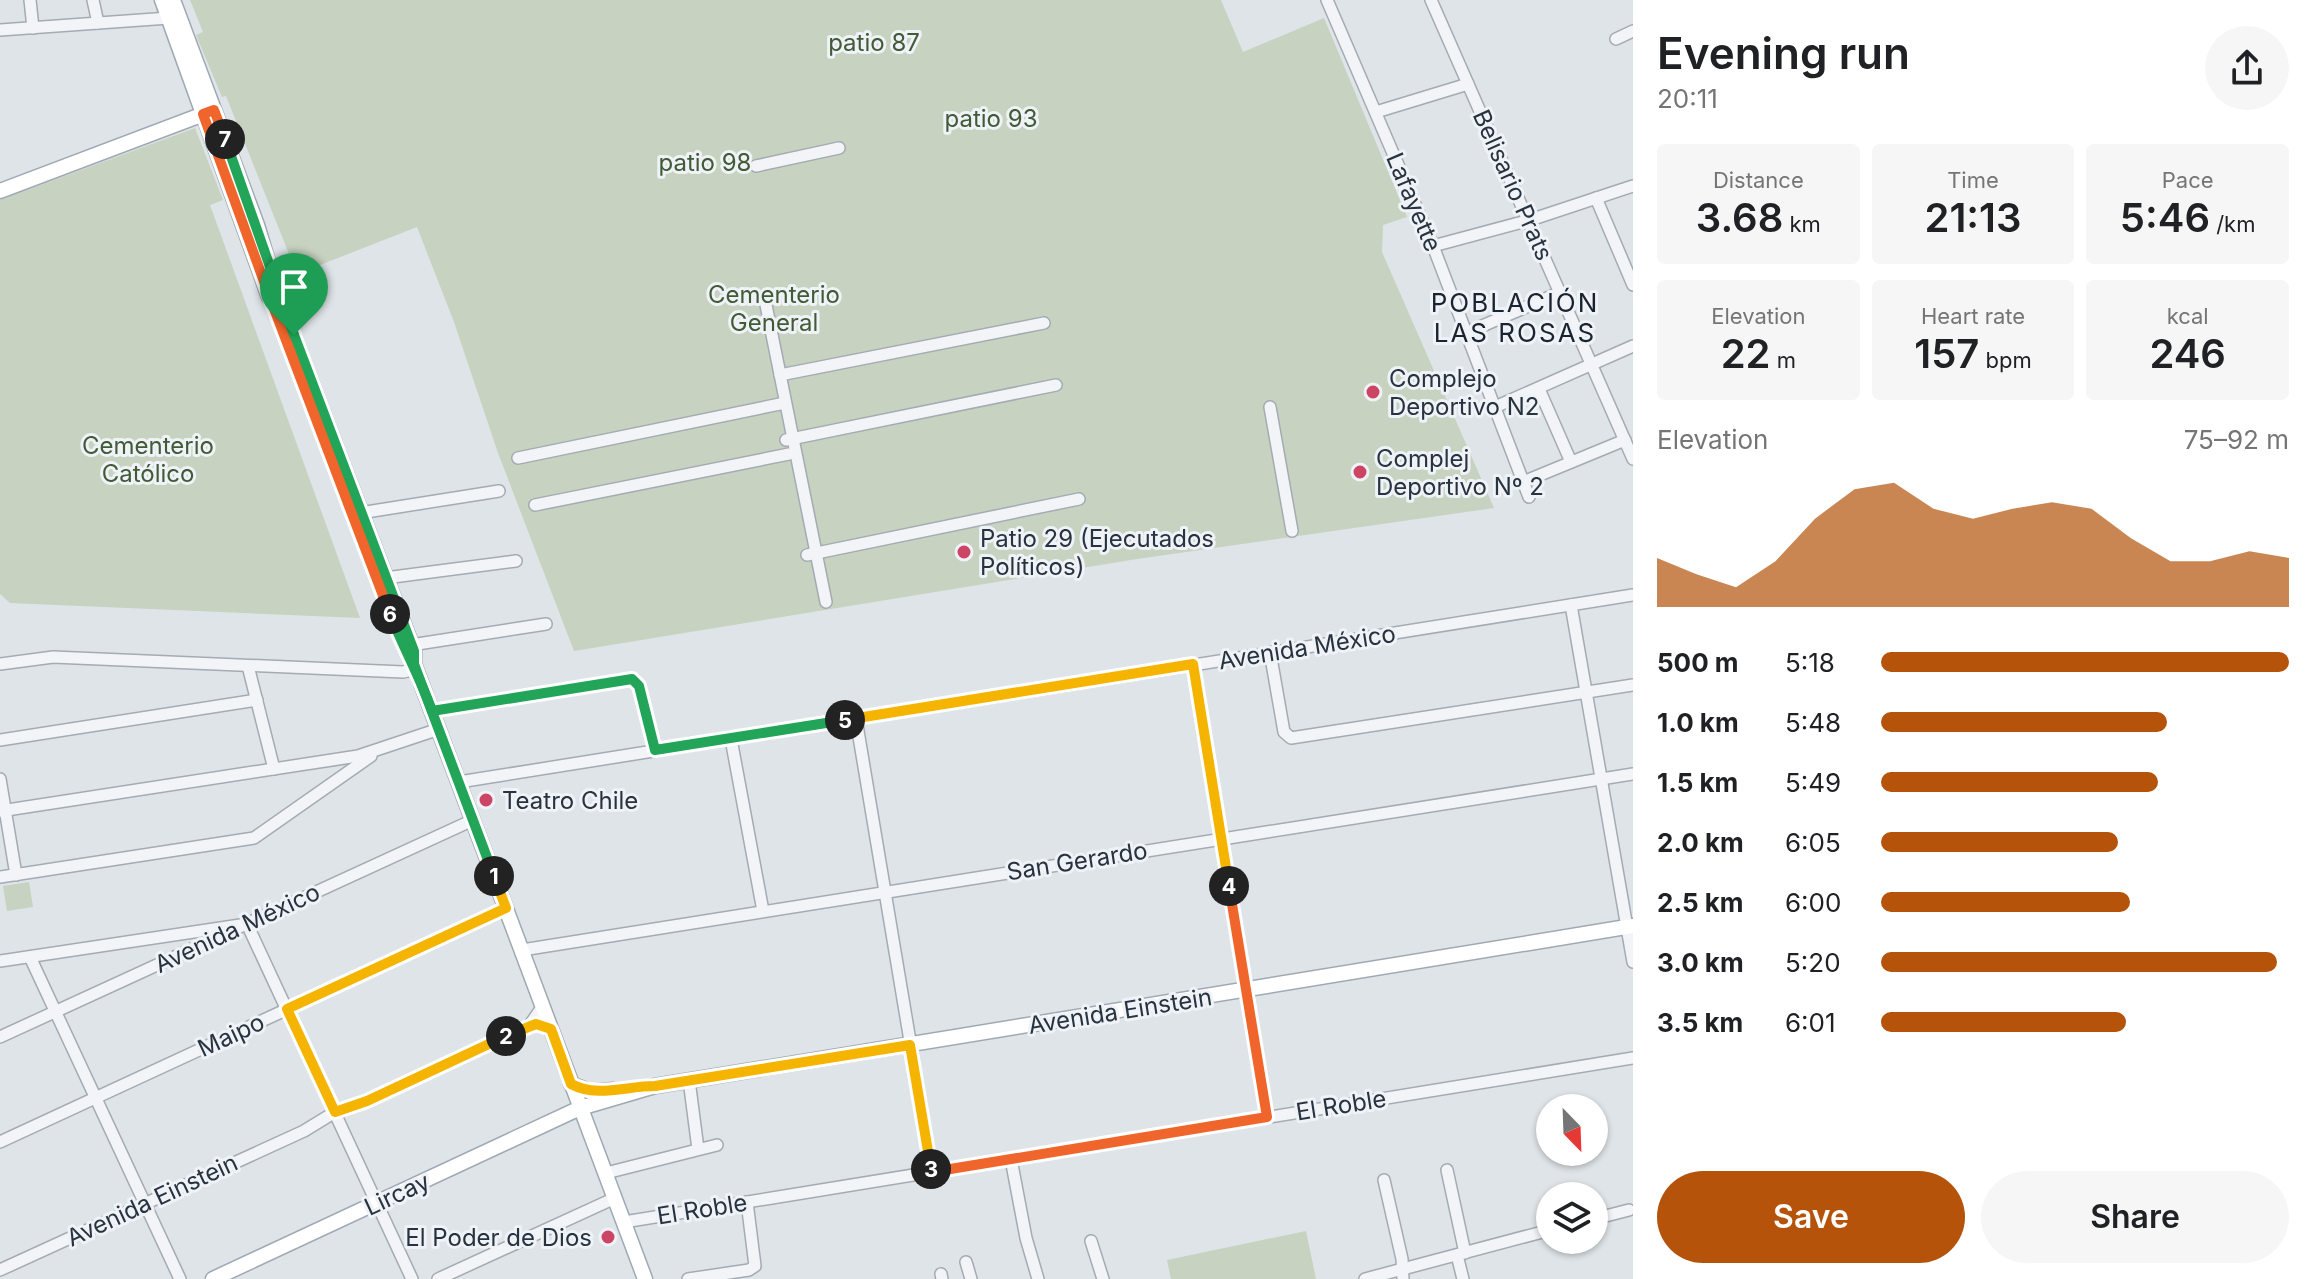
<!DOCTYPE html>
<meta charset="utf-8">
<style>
body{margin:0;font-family:Inter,sans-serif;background:#f6f6f6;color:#202124;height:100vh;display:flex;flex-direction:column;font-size:30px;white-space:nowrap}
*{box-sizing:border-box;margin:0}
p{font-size:26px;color:#757577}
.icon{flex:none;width:44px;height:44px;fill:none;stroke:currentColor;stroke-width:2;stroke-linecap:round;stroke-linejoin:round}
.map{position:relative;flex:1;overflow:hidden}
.details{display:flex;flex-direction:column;background:#fff;width:680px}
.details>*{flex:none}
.needle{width:52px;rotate:157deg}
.buttons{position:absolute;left:1536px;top:1094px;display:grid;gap:16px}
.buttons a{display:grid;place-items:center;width:72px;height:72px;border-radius:50%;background:#fff;box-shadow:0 2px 6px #0004;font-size:40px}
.pin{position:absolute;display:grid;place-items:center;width:68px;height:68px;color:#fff;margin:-82px -34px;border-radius:50% 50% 50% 0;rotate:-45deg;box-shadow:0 0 8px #0007}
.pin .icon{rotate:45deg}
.km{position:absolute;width:40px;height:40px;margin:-20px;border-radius:50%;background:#222;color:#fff;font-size:22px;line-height:40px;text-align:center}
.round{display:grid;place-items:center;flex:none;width:84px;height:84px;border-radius:42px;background:#f6f6f6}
.headline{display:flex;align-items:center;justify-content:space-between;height:136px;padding:0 24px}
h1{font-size:44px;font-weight:600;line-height:60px}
.stats{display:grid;grid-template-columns:repeat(3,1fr);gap:12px;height:136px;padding:8px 24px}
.stats div{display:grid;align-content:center;border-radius:8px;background:#f6f6f6;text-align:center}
.stats b{font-size:40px;font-weight:600}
.stats small{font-size:22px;font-weight:400}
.stats p{font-size:22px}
.chart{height:224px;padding:16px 24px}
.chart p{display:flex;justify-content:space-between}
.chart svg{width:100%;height:144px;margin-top:8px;fill:#b45309;opacity:.7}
.cta{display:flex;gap:16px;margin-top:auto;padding:16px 24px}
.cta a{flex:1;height:92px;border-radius:48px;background:#b45309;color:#fff;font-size:32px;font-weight:600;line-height:92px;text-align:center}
.cta a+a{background:#f6f6f6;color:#202124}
ul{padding:0 24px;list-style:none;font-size:26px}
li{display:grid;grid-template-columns:128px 96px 1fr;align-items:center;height:60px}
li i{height:20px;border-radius:10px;background:#b45309}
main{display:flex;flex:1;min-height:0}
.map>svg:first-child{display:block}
</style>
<main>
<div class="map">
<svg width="1633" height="1279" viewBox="0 0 1633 1279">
<rect width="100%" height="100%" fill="#dfe4e8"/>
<!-- green -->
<g fill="#c7d2c0">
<polygon points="190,0 1221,0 1243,52 1324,18 1407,217 1383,225 1382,252 1494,508 1137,559 574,651 498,453 454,322 417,227 297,274 226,96 222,97 196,35 203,32"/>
<polygon points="195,128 223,200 210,205 360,618 10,603 0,594 0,200"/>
<polygon points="29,882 33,907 7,911 3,886"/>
<polygon points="1306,1231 1316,1279 1171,1279 1167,1260"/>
</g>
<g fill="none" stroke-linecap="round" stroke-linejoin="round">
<defs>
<g id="minor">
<polyline points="30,0 33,28"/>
<polyline points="93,0 98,23"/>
<polyline points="1327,0 1433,246 1529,497"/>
<polyline points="1431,0 1633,459"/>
<polyline points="0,30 169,18"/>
<polyline points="1616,39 1633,31"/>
<polyline points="1376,112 1468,84"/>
<polyline points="756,166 839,148"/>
<polyline points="1596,198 1633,285"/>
<polyline points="1433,246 1530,220 1633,186"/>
<polyline points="765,300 826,602"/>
<polyline points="1466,333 1561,292"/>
<polyline points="780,375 1044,323"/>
<polyline points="1539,389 1571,462"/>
<polyline points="1270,407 1292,531"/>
<polyline points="1495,407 1633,346"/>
<polyline points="786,440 1056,385"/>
<polyline points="518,458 780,404"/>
<polyline points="1523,482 1625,440"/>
<polyline points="535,505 789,454"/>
<polyline points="360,513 499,491"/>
<polyline points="807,555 1079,499"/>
<polyline points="385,578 516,561"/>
<polyline points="1571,605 1633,962"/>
<polyline points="411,645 546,624"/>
<polyline points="1270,652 1284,732 1291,738 1633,685"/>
<polyline points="0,664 53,657 403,672 417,669"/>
<polyline points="1193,664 1267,1117"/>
<polyline points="248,666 274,769"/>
<polyline points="432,711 632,679 639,686 655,750"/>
<polyline points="856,719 932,1172"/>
<polyline points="731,739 763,911"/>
<polyline points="0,740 257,700"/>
<polyline points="0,779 16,875"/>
<polyline points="459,782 1633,595"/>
<polyline points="0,811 358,756 439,729"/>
<polyline points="0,877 254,838 371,756"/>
<polyline points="522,950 1633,774"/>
<polyline points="30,957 180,1279"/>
<polyline points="0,961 247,924 412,1279"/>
<polyline points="0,1037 473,820"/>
<polyline points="689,1080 698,1149"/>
<polyline points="0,1142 506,908"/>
<polyline points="1011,1159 1026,1238 1038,1279"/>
<polyline points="1447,1170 1465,1253"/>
<polyline points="606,1173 717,1145"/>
<polyline points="1384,1180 1402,1259 1403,1279"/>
<polyline points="1594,1219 1629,1210"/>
<polyline points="624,1222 1633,1058"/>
<polyline points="1091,1241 1103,1279"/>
<polyline points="1457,1255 1463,1279"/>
<polyline points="966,1262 971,1279"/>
<polyline points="0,1270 304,1131 335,1112 367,1101 529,1026 543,1006"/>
<polyline points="941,1274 942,1279"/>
<polyline points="438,1279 615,1198"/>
<polyline points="688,1279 749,1270 755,1266 747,1202"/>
<polyline points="1365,1279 1550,1230"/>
</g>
<g id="major">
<polyline points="162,0 269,297"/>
<polyline points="173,0 257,225 278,295 414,651 414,664 645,1279"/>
<polyline points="0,191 209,112"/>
<polyline points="571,1084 591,1092 613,1090"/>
<polyline points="213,1279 580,1108 655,1086 1633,926"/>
</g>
</defs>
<!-- minor casing -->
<use href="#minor" stroke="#a4abb2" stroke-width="14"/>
<!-- major casing -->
<use href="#major" stroke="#9fa9b4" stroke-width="17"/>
<!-- minor -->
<use href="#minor" stroke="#f2f4f7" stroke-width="11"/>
<!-- major -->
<use href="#major" stroke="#fff" stroke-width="14"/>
</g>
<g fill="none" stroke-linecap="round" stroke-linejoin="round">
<defs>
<polyline id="split-1" points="294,335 414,651 414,664 494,876"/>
<polyline id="split-2" points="494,876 506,908 287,1009 335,1112 367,1101 506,1036"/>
<path id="split-3" d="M506,1036L536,1024L551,1029L571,1084C597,1098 626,1086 655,1086L910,1045L931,1169"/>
<polyline id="split-4" points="931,1169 932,1172 1267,1117 1229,886"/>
<polyline id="split-5" points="845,720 1193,664 1229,886"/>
<path id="split-6" d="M390,614C403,647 420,677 432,711L632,679L639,686L655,750L845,720"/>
<polyline id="split-7" points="225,139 214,110 203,114 270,298 390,614"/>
<polyline id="split-8" points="225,139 294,335"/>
</defs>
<!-- split-1 casing -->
<use href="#split-1" stroke="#fff" stroke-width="16"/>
<!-- split-2 casing -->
<use href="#split-2" stroke="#fff" stroke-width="16"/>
<!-- split-3 casing -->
<use href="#split-3" stroke="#fff" stroke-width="16"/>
<!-- split-4 casing -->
<use href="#split-4" stroke="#fff" stroke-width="16"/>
<!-- split-5 casing -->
<use href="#split-5" stroke="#fff" stroke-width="16"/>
<!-- split-6 casing -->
<use href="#split-6" stroke="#fff" stroke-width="16"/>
<!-- split-7 casing -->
<use href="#split-7" stroke="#fff" stroke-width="16"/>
<!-- split-8 casing -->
<use href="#split-8" stroke="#fff" stroke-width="16"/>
<!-- split-1 -->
<use href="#split-1" stroke="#22a559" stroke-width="10"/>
<!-- split-2 -->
<use href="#split-2" stroke="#f5b400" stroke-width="10"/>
<!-- split-3 -->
<use href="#split-3" stroke="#f5b400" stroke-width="10"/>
<!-- split-4 -->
<use href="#split-4" stroke="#f0652b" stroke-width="10"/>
<!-- split-5 -->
<use href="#split-5" stroke="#f5b400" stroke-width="10"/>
<!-- split-6 -->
<use href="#split-6" stroke="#22a559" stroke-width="10"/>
<!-- split-7 -->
<use href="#split-7" stroke="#f0652b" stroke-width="10"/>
<!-- split-8 -->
<use href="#split-8" stroke="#22a559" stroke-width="10"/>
</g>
<!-- markers -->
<g fill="#cd4565" stroke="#eff2f6" stroke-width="3">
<circle cx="1373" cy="392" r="8"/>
<circle cx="1360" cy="472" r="8"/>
<circle cx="964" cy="552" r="8"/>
<circle cx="486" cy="800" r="8"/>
<circle cx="608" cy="1237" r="8"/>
</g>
<g text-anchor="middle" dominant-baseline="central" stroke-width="6" stroke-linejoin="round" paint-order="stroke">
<!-- park labels -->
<g font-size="24" fill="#405b36" stroke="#eff2f6">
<text x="874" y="42">patio 87</text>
<text x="991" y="118">patio 93</text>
<text x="705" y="162">patio 98</text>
<text x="774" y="294">Cementerio<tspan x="774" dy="28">General</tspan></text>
<text x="148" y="445">Cementerio<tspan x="148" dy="28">Católico</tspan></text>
</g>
<!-- street labels -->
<g font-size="24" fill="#283340" stroke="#eff2f6">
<text transform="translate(1513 185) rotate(66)">Belisario Prats</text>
<text transform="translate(1414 202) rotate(67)">Lafayette</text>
<text transform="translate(1307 647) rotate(-9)">Avenida México</text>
<text transform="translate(1077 861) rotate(-9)">San Gerardo</text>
<text transform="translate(237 928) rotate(-25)">Avenida México</text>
<text transform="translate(1120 1011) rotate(-9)">Avenida Einstein</text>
<text transform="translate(231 1035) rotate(-25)">Maipo</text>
<text transform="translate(1341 1105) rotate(-9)">El Roble</text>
<text transform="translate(397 1194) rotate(-25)">Lircay</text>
<text transform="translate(152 1200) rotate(-25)">Avenida Einstein</text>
<text transform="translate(702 1209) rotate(-9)">El Roble</text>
</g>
<!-- poi labels -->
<g font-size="24" fill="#283340" stroke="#eff2f6" text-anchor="start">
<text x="1389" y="378">Complejo<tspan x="1389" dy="28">Deportivo N2</tspan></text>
<text x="1376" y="458">Complej<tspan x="1376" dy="28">Deportivo Nº 2</tspan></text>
<text x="980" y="538">Patio 29 (Ejecutados<tspan x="980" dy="28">Políticos)</tspan></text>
<text x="502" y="800">Teatro Chile</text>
<text x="592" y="1237" text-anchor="end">El Poder de Dios</text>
</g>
<!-- neighbourhood labels -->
<g font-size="26" letter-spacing="2" fill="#1a2430" stroke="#eff2f6">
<text x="1515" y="302">POBLACIÓN<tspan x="1515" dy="30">LAS ROSAS</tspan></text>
</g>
</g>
</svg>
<div class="buttons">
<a><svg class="needle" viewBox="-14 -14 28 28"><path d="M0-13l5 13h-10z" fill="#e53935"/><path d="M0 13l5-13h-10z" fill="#757577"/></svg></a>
<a><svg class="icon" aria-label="layers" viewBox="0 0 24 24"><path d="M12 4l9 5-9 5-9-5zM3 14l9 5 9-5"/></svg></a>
</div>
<div class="pin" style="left:294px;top:335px;background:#1e9e55"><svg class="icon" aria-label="arrive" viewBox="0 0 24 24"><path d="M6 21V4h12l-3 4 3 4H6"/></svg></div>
<b class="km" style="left:494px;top:876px">1</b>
<b class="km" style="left:506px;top:1036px">2</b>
<b class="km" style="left:931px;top:1169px">3</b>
<b class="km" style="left:1229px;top:886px">4</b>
<b class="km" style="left:845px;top:720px">5</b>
<b class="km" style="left:390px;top:614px">6</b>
<b class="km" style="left:225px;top:139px">7</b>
</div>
<section class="details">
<div class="headline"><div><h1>Evening run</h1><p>20:11</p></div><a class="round"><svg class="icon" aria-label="share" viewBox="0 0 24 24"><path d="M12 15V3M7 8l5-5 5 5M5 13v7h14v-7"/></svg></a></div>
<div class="stats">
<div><p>Distance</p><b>3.68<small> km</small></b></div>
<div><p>Time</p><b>21:13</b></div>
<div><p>Pace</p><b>5:46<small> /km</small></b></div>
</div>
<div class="stats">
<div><p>Elevation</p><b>22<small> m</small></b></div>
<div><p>Heart rate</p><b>157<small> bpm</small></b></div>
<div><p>kcal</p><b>246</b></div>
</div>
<div class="chart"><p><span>Elevation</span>75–92 m</p>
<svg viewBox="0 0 160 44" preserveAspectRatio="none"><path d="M0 44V29L10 34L20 38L30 30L40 17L50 8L60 6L70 14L80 17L90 14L100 12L110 14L120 23L130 30L140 30L150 27L160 29V44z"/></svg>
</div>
<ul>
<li><b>500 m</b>5:18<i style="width:100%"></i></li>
<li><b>1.0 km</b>5:48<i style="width:70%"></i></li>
<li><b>1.5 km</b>5:49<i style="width:68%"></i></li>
<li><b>2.0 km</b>6:05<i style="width:58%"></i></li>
<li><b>2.5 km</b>6:00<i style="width:61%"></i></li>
<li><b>3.0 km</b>5:20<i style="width:97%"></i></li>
<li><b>3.5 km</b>6:01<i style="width:60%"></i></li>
</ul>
<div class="cta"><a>Save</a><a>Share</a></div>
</section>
</main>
